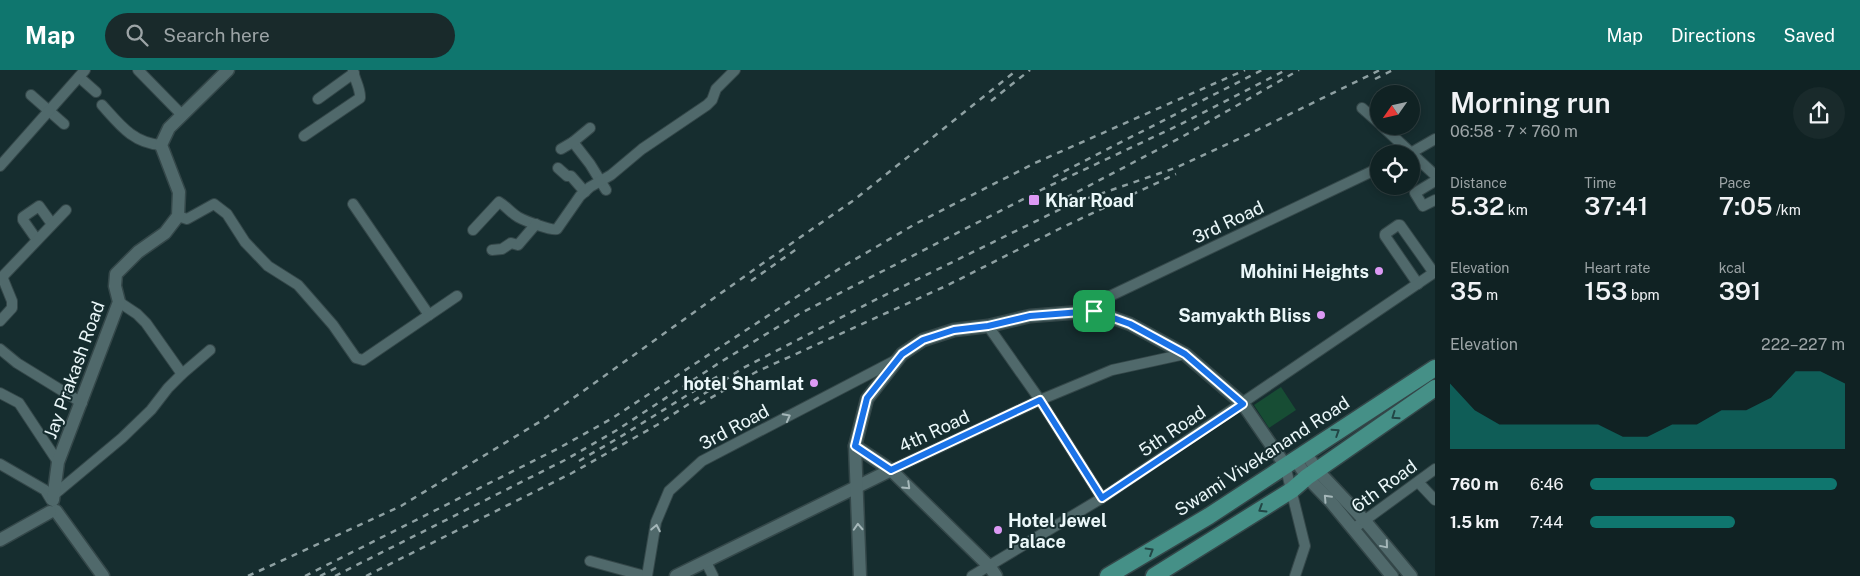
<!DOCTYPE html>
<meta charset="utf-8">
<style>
body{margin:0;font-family:"Public Sans",sans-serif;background:#192a2b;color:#f1f3f6;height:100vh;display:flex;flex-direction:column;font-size:19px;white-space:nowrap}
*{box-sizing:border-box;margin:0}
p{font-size:16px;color:#9ca4a6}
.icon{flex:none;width:28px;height:28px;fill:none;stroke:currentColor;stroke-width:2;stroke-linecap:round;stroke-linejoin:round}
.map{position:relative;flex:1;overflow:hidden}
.sheet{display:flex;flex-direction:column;background:#102223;width:425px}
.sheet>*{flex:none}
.needle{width:32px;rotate:236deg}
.controls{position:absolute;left:1370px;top:15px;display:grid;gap:10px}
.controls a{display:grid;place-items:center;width:50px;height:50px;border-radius:50%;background:#102223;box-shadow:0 2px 8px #0003,0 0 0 1px #303f41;font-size:25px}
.pin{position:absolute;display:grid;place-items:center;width:42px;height:42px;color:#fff;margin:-21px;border-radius:10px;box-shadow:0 2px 8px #0006}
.round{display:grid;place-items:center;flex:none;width:52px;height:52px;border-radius:26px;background:#192a2b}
.headline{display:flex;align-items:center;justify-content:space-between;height:85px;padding:0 15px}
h1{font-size:28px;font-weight:600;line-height:38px}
.figures{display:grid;grid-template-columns:repeat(3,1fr);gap:8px;height:85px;padding:5px 15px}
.figures div{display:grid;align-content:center}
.figures b{font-size:25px;font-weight:600}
.figures small{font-size:14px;font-weight:400}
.figures p{font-size:14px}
.chart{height:140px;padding:10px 15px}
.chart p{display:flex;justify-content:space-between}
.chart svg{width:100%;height:90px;margin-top:5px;fill:#0f766e;opacity:.7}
ul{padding:0 15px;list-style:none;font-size:16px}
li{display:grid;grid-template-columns:80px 60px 1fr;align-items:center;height:38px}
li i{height:12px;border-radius:6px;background:#0f766e}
header{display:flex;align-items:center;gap:30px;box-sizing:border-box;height:70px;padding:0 25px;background:#0f766e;color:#fff}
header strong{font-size:24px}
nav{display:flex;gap:28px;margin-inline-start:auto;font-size:18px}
.search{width:350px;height:45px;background:#192a2b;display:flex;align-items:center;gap:12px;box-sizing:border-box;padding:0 18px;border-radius:28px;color:#9ca4a6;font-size:19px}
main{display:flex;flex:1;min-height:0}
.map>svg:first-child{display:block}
</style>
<header>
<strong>Map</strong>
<div class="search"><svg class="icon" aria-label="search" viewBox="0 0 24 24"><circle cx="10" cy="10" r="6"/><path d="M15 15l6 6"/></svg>Search here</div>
<nav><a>Map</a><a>Directions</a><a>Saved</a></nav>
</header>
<main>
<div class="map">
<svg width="1435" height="506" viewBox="0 0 1435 506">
<rect width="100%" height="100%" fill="#162d2f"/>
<!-- green -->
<polygon fill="#174d34" points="1281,317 1296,340 1269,358 1254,335"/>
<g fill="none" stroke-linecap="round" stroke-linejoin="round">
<defs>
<g id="minor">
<polyline points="138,0 182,45"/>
<polyline points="79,7 96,22"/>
<polyline points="31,25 64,54"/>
<polyline points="318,29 354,3"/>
<path d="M102,35C120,55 133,73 161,75"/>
<polyline points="1362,38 1379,53"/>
<polyline points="1382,56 1435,105"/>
<path d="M304,66L360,28C361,19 354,9 353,0"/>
<polyline points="573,72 590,94 606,120"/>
<polyline points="561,79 573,72 590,58"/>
<polyline points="1409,84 1435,69"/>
<polyline points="0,96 85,0"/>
<polyline points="558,98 567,106 571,106 585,122"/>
<polyline points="1435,111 1415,123 1423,136 1435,130"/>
<polyline points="353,134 429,245"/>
<polyline points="178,146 187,149 214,134 227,144 245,172 268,196 298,215 333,255 356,288 363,290 457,226"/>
<path d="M473,160L499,132C506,136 511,143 518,147C525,151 552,161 557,159L580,126L590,117L611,105L642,79L707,35L712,30L716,19L735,0"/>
<polyline points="37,170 23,150 23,147 39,136 52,154"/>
<polyline points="492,180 502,179 511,173 518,175 536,154"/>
<polyline points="1418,214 1385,166 1385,164 1398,155 1400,155 1434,203"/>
<polyline points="119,232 137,244 146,253 182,304"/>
<polyline points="1094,241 1108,227 1379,98"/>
<polyline points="0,251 12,238 12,231 3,209 4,205 66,140"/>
<polyline points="988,256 1040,330 1102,428"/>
<polyline points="0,279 17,293 82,333"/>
<polyline points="0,323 19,333 58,392"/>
<polyline points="0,394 45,420 51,430"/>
<polyline points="1285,395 1305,476 1295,506"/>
<polyline points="891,400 1040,330 1112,300 1185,284"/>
<polyline points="1418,412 1435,430"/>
<polyline points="55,424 122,368 151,340 168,318 182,304 210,280"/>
<polyline points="1353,459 1435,399"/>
<polyline points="590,491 645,506"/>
<polyline points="706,492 713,506"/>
<polyline points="647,506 656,452 669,421 702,391 896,290"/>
<polyline points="972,506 1102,428 1435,202"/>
</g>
<g id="tertiary">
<polyline points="855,376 891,400 990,497 996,506"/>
<polyline points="1305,382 1317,400 1365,451 1411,506"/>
<polyline points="1295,389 1307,407 1331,432 1392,506"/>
<polyline points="53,430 58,392 119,232 115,216 116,204 138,182 165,163 178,146 179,122 161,75 169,58 228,0"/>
<polyline points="56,441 103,506"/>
<polyline points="0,470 50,442"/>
<polyline points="676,506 891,400"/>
<polyline points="860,506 855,376 867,329 902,284 923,270 954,260 988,256 1030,246 1094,241 1130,254 1185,284 1243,334 1285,395"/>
</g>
<g id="primary">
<polyline points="1108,506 1209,446 1435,298"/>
<polyline points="1154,506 1292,420 1307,407 1435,318"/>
</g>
</defs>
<!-- minor casing -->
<use href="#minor" stroke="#344749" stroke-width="12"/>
<!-- tertiary casing -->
<use href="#tertiary" stroke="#344749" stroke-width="15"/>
<!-- primary casing -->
<use href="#primary" stroke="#344749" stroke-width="19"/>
<!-- minor -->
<use href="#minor" stroke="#50696b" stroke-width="10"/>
<!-- tertiary -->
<use href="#tertiary" stroke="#50696b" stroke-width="12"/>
<!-- primary -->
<use href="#primary" stroke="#459087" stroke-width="16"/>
<!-- rail -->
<g stroke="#8ea0a2" stroke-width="2.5" stroke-dasharray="6 6" stroke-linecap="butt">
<polyline points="1375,9 1393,0"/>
<polyline points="991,31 1030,0"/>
<polyline points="1053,107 1262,0"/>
<polyline points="1056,133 1180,68 1299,0"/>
<polyline points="751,211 798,178"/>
<polyline points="700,334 756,302 946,216 1061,158 1176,104"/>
<polyline points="579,391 620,367 718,306"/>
<polyline points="248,506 401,436 541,351 769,189 854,130 1017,0"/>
<polyline points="305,506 559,378 611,349 842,197 917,153 1035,93 1245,0"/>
<polyline points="320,506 340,496"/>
<polyline points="335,506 565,390 617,360 719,293 799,244 1043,119 1177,56 1286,0"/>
<polyline points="366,506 572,403 657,355 743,298 871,232 1071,134 1175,98 1243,67 1380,0"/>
</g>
</g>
<!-- one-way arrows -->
<defs><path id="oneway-chevron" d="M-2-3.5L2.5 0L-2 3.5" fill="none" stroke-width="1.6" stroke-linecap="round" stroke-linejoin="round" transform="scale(1.25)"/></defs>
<g stroke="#224645">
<use href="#oneway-chevron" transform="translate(1395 346) rotate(145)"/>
<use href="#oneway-chevron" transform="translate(1336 362) rotate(-33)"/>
<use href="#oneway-chevron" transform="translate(1262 439) rotate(148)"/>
<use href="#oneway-chevron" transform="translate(1150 481) rotate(-31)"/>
</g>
<g stroke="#a5b7b9">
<use href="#oneway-chevron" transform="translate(787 347) rotate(-28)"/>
<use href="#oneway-chevron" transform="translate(907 416) rotate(44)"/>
<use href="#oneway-chevron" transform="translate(1327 428) rotate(-133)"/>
<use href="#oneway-chevron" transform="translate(858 457) rotate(-93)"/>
<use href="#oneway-chevron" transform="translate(656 458) rotate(-79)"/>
<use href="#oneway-chevron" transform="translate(1385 475) rotate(50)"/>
</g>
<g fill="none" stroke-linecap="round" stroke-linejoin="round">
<defs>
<polygon id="route" points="1094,241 1130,254 1185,284 1243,334 1102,428 1040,330 891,400 855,376 867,328 902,284 923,270 954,260 988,256 1030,246"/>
</defs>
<!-- route casing -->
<use href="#route" stroke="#fff" stroke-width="10"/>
<!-- route -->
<use href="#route" stroke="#1a73e8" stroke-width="6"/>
</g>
<!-- markers -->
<g fill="#dc99f4" stroke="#162d2f" stroke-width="2">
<rect x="1028" y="124" width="12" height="12" rx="2.5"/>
<circle cx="1379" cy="201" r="5"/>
<circle cx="1321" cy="245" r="5"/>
<circle cx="814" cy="313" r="5"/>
<circle cx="998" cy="460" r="5"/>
</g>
<g text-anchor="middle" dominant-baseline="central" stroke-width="4" stroke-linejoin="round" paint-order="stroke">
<!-- poi labels -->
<g font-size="18" font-weight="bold" fill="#eaf7f9" stroke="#162d2f" text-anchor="end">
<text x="1045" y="130" text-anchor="start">Khar Road</text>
<text x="1369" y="201">Mohini Heights</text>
<text x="1311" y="245">Samyakth Bliss</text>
<text x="804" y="313">hotel Shamlat</text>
<text x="1008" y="450" text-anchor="start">Hotel Jewel<tspan x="1008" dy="21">Palace</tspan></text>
</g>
<!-- street labels -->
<g font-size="18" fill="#eaf7f9" stroke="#162d2f">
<text transform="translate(1228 152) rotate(-25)">3rd Road</text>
<text transform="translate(74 300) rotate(-70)">Jay Prakash Road</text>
<text transform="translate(734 357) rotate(-28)">3rd Road</text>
<text transform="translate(934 361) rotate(-25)">4th Road</text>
<text transform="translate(1172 361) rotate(-34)">5th Road</text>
<text transform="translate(1262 386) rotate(-33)">Swami Vivekanand Road</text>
<text transform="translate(1384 416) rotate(-36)">6th Road</text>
</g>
</g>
</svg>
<div class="controls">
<a><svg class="needle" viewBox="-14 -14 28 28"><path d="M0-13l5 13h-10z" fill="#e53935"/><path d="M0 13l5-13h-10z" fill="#9ca4a6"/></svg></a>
<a><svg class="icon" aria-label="locate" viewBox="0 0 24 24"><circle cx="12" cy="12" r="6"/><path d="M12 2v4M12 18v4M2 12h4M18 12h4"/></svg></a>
</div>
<div class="pin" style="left:1094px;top:241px;background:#1e9e55"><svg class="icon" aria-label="arrive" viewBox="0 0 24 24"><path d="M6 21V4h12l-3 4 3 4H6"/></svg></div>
</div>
<section class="sheet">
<div class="headline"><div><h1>Morning run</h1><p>06:58 · 7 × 760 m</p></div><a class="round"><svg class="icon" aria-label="share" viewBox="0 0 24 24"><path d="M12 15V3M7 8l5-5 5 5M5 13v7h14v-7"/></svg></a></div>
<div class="figures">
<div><p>Distance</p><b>5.32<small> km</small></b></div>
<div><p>Time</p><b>37:41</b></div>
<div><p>Pace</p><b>7:05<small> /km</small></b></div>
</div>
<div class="figures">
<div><p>Elevation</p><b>35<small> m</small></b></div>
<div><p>Heart rate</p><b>153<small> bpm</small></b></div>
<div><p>kcal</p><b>391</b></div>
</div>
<div class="chart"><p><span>Elevation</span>222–227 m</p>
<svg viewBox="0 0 160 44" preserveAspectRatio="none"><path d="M0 44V12L10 25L20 32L30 32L40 32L50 32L60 32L70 38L80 38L90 32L100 32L110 25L120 25L130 19L140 6L150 6L160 12V44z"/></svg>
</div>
<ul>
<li><b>760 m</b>6:46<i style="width:97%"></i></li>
<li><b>1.5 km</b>7:44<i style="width:57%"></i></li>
</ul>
</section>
</main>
